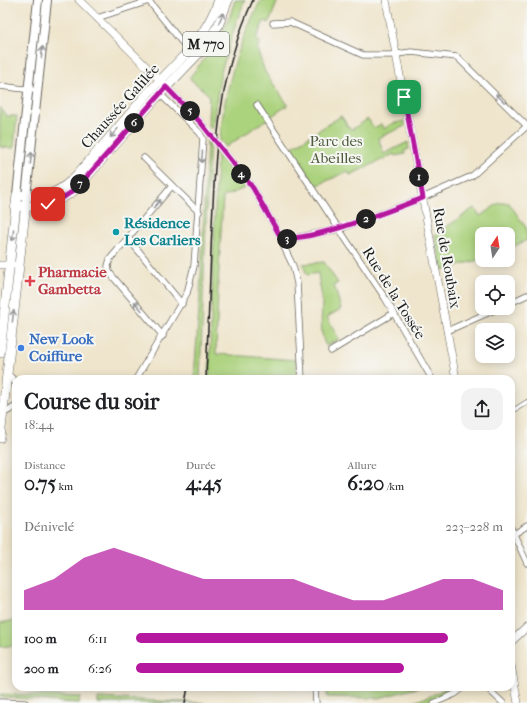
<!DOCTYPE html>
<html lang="fr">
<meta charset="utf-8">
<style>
body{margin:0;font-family:"IM FELL French Canon",serif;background:#f2f2f2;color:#202124;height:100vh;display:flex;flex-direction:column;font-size:15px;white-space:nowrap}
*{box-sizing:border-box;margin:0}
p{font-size:13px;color:#757577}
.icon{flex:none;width:22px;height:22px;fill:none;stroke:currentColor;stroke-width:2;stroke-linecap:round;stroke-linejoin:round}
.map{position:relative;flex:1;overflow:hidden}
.side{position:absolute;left:12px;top:375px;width:503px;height:316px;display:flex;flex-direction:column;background:#fff;border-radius:12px;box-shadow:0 2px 10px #0003}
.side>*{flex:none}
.needle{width:26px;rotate:12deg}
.fabs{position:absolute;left:475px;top:227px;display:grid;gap:8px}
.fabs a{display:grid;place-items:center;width:40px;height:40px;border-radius:8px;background:#fff;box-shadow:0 2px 10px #0003;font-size:20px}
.pin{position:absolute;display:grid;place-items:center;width:34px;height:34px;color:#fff;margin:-17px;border-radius:8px;box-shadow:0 2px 6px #0006}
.km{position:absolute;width:20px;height:20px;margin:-10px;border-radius:50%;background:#222;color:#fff;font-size:11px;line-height:20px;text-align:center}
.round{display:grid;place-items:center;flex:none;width:42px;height:42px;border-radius:12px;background:#f2f2f2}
.head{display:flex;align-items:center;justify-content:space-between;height:68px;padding:0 12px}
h1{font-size:22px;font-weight:700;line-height:30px}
.figures{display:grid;grid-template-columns:repeat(3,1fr);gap:6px;height:68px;padding:4px 12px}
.figures div{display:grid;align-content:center}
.figures b{font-size:20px;font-weight:700}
.figures small{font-size:11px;font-weight:400}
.figures p{font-size:11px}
.chart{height:112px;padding:8px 12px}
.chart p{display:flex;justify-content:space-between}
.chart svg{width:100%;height:72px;margin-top:4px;fill:#b5179e;opacity:.7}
ul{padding:0 12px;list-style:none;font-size:13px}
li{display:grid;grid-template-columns:64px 48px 1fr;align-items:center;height:30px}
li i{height:10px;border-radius:5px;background:#b5179e}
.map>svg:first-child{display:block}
</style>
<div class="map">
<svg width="527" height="703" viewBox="0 0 527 703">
<rect width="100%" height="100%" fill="#f6f6f2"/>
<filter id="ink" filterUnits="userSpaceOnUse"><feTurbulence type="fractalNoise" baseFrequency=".025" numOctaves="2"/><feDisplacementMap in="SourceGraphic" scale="8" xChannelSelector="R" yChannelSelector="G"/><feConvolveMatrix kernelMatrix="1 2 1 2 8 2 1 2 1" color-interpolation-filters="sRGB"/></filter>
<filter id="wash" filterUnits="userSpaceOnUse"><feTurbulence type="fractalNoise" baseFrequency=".012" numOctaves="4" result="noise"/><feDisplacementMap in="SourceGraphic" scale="16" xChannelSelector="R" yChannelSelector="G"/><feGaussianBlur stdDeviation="0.9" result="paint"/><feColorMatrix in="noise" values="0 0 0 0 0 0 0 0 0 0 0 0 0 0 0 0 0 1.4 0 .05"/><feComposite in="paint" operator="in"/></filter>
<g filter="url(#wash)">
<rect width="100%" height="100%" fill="#efe5cc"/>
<!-- green -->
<g fill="#abd27d" stroke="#64774c">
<polygon points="235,0 245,0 237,20 221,72 212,129 208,126 209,95 189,78 217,43 229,19"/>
<path d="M261,0H278L269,23L264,21L256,39L260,42L257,49L265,72L288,105L226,147L220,140C224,91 238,43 261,0Z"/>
<polygon points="0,107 6,116 17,116 14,148 0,147"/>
<polygon points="341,116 351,130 368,119 374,128 381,124 384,129 391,124 404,121 405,126 378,138 384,154 408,142 409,149 404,151 405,154 395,156 394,154 350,175 348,171 316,186 291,148"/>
<polygon points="207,139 210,143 207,198 200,379 194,379 200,296"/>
<polygon points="217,152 245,188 223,197 218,286 216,354 296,360 297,379 209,379"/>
<polygon points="499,203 509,203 527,229 527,240 508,249 508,234 482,234 482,259 442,270 435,235 474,208 480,216"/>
<path d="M324,262L338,283L334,285L341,309L327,317L339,339L326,346C319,333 322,317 322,302C322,293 319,283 318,273L307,275L303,264Z"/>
<polygon points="16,620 16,645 0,647 0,623"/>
<polygon points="327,687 420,687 379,698 327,697"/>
<path d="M448,687H459C443,698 430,703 411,703L435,694Z"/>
<path d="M0,694L80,697L79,703C53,702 27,698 0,697Z"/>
<polygon points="98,698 204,703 98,703"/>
</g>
</g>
<g filter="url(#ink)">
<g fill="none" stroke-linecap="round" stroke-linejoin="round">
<defs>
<polyline id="pedestrian" points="511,412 527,402"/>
<g id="minor">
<polyline points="148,0 189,51"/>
<polyline points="97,18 149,1"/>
<polyline points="273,23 290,22 363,55 391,55 411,52 457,57 527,126"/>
<polyline points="0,86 32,90"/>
<polyline points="166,87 201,123 253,188 280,236 290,239 339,229 385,298 432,379"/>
<polyline points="257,105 339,229 418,200 472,176 527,126"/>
<polyline points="144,158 199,212"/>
<polyline points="128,238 182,304"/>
<polyline points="283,238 284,247 293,266 297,283 302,379"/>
<polyline points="508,304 527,295"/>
<polyline points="447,331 499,308"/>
<polyline points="163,336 109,272 108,266 110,259 172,186"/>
<polyline points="331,351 394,313"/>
<polyline points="7,374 12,378 16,384"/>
<polyline points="136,379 187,293 194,266 203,139 200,133 159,93"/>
<polyline points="3,412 8,411 16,406"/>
<polyline points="511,528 527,563"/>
<polyline points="514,534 527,526"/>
<polyline points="315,687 316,703"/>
<polyline points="486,687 503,703"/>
<polyline points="0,702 25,703"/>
<polyline points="434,703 455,694 464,687"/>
</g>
<g id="tertiary">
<polyline points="79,0 164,84"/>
<polyline points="386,0 456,379"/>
<polyline points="0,265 13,265"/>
<polyline points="511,642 527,627"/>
<polyline points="511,665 518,703"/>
</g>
<g id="secondary">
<polyline points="17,195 38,0"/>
<polyline points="26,197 47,0"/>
</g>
<g id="primary">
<path d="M16,206C39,208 58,203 76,189L155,99L199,53L218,26L228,0"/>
<path d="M0,353L17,195C40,198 54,197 72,180C98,152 123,122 148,93C177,62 204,42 219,0"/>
<polyline points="0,438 26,202"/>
</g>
</defs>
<!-- pedestrian casing -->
<use href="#pedestrian" stroke="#66625a" stroke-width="5.5"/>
<!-- minor casing -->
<use href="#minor" stroke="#66625a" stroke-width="7"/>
<!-- tertiary casing -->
<use href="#tertiary" stroke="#66625a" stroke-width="8"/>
<!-- secondary casing -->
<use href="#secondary" stroke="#66625a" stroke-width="10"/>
<!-- primary casing -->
<use href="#primary" stroke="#66625a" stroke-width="10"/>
<!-- pedestrian -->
<use href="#pedestrian" stroke="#fff" stroke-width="4"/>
<!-- minor -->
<use href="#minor" stroke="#fff" stroke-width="5.5"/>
<!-- tertiary -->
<use href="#tertiary" stroke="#fff" stroke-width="7"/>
<!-- secondary -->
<use href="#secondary" stroke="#fff" stroke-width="8"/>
<!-- primary -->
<use href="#primary" stroke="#fff" stroke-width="9"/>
<!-- rail -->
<g stroke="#1c1c1c" stroke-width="1.5">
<path d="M206,379C208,328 210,276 212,225C216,142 218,77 253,0"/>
<polyline points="185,703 188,687"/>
</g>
</g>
<!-- one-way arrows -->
<defs><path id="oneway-shaft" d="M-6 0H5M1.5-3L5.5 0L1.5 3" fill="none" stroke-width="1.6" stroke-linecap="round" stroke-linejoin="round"/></defs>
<g stroke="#999">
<use href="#oneway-shaft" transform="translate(221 18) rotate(-66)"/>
<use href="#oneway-shaft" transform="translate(42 52) rotate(-84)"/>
<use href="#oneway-shaft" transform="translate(500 98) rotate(-135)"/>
<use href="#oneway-shaft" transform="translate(114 133) rotate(131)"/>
<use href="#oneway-shaft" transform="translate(202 157) rotate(94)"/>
<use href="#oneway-shaft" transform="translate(31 158) rotate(-84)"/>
<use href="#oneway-shaft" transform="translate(157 204) rotate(-50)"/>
<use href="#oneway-shaft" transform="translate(13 235) rotate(96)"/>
<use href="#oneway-shaft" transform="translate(138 306) rotate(-130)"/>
<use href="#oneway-shaft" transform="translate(13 316) rotate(-84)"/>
</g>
</g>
<g fill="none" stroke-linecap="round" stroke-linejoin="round" filter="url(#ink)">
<defs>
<path id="route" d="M48,204L61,199L76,189L166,87L201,123L253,188L280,236C300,247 399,207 423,198L404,97"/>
</defs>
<!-- route casing -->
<use href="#route" stroke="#fff" stroke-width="8"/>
<!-- route -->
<use href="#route" stroke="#b5179e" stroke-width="5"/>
</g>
<!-- markers -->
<circle fill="#0f9aa8" stroke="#f6f6f2" stroke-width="1.5" cx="116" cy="232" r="4"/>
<path fill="#e0444e" stroke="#f6f6f2" stroke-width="1.5" d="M28 275h4v4h4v4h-4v4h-4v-4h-4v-4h4z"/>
<circle fill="#3f7fe0" stroke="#f6f6f2" stroke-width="1.5" cx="21" cy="348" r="4"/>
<g text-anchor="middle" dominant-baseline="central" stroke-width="4" stroke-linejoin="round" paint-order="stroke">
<!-- shield labels -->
<rect fill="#f6f6f2" stroke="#5d5d5c" stroke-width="1" x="183" y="32" width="46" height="24" rx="3"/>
<g font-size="14" font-weight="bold" fill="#1c1c1c">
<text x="206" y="44">M 770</text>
</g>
<!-- street labels -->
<g font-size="15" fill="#1c1c1c" stroke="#f6f6f2">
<text transform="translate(120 106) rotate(-48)">Chaussée Galilée</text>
<text transform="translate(447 258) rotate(80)">Rue de Roubaix</text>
<text transform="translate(394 293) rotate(58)">Rue de la Tossée</text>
</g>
<!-- park labels -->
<g font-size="15" fill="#4e5c3e" stroke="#f6f6f2">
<text x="336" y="141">Parc des<tspan x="336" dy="17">Abeilles</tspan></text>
</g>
<!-- culture labels -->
<g font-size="15" font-weight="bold" fill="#0d838f" stroke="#f6f6f2" text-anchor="start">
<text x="124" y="223">Résidence<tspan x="124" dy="17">Les Carliers</tspan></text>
</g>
<!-- health labels -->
<g font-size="15" font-weight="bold" fill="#be3a42" stroke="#f6f6f2" text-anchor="start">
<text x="38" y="272">Pharmacie<tspan x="38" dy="17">Gambetta</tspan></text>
</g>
<!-- shop labels -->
<g font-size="15" font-weight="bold" fill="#366cbe" stroke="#f6f6f2" text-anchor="start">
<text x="29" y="339">New Look<tspan x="29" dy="17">Coiffure</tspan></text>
</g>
</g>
</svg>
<div class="fabs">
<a><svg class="needle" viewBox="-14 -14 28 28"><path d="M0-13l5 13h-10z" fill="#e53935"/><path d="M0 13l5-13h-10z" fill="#757577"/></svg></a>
<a><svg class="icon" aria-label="locate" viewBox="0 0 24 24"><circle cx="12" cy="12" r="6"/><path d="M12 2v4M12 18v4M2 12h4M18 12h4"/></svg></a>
<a><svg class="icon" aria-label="layers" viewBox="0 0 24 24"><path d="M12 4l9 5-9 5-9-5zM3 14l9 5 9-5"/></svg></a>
</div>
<div class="pin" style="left:404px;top:97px;background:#1e9e55"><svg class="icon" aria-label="arrive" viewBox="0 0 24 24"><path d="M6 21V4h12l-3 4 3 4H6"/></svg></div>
<div class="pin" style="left:48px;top:204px;background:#d93025"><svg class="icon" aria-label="check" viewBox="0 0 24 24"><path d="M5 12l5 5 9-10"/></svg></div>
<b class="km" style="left:419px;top:177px">1</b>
<b class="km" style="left:366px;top:219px">2</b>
<b class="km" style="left:287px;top:239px">3</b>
<b class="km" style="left:241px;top:174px">4</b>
<b class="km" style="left:190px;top:111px">5</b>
<b class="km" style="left:134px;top:123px">6</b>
<b class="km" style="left:80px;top:184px">7</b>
<section class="side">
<div class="head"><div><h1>Course du soir</h1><p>18:44</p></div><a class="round"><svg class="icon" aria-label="share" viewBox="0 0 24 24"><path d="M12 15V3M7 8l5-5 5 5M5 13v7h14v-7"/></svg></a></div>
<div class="figures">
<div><p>Distance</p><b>0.75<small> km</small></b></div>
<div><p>Durée</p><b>4:45</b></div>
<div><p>Allure</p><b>6:20<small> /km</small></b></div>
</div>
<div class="chart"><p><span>Dénivelé</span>223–228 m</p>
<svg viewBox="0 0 160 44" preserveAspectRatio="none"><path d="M0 44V32L10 25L20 12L30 6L40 12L50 19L60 25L70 25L80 25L90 25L100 32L110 38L120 38L130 32L140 25L150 25L160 32V44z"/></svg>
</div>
<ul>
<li><b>100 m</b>6:11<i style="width:85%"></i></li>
<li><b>200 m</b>6:26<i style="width:73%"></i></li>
</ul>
</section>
</div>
